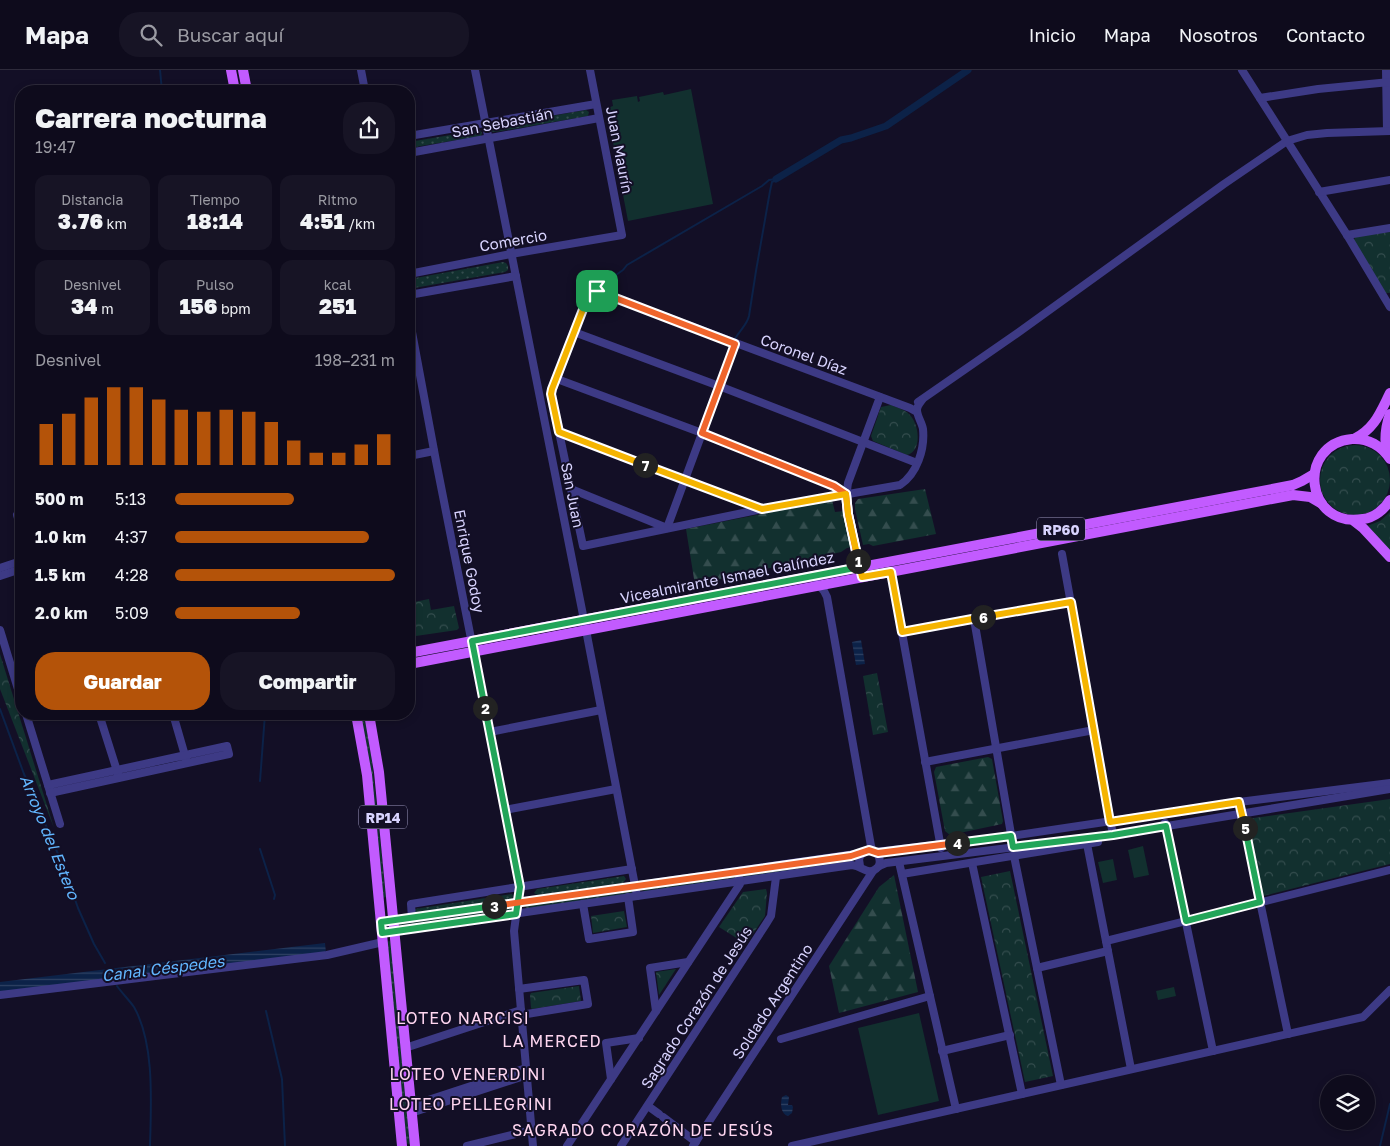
<!DOCTYPE html>
<html lang="es">
<meta charset="utf-8">
<style>
body{margin:0;font-family:"Golos Text",sans-serif;background:#171425;color:#f1f3f6;height:100vh;display:flex;flex-direction:column;font-size:19px;white-space:nowrap}
*{box-sizing:border-box;margin:0}
p{font-size:16px;color:#9b9ba3}
.icon{flex:none;width:28px;height:28px;fill:none;stroke:currentColor;stroke-width:2;stroke-linecap:round;stroke-linejoin:round}
.map{position:relative;flex:1;overflow:hidden}
.details{position:absolute;left:15px;top:15px;width:400px;height:635px;display:flex;flex-direction:column;background:#0e0b1c;border-radius:20px;box-shadow:0 2px 8px #0003,0 0 0 1px #2e2b3b}
.details>*{flex:none}
.controls{position:absolute;left:1320px;top:1005px;display:grid;gap:10px}
.controls a{display:grid;place-items:center;width:55px;height:55px;border-radius:50%;background:#0e0b1c;box-shadow:0 2px 8px #0003,0 0 0 1px #2e2b3b;font-size:25px}
.pin{position:absolute;display:grid;place-items:center;width:42px;height:42px;color:#fff;margin:-21px;border-radius:10px;box-shadow:0 2px 8px #0006}
.km{position:absolute;width:25px;height:25px;margin:-12px;border-radius:50%;background:#222;color:#fff;font-size:14px;line-height:25px;text-align:center}
.round{display:grid;place-items:center;flex:none;width:52px;height:52px;border-radius:20px;background:#171425}
.summary{display:flex;align-items:center;justify-content:space-between;height:85px;padding:0 20px}
h1{font-size:28px;font-weight:800;line-height:38px}
.stats{display:grid;grid-template-columns:repeat(3,1fr);gap:8px;height:85px;padding:5px 20px}
.stats div{display:grid;align-content:center;border-radius:12px;background:#171425;text-align:center}
.stats b{font-size:21px;font-weight:800}
.stats small{font-size:14px;font-weight:400}
.stats p{font-size:14px}
.chart{height:140px;padding:10px 20px}
.chart p{display:flex;justify-content:space-between}
.chart svg{width:100%;height:90px;margin-top:5px;stroke:#b45309;stroke-width:6}
.action{display:flex;gap:10px;margin-top:auto;padding:10px 20px}
.action a{flex:1;height:58px;border-radius:20px;background:#b45309;color:#fff;font-size:20px;font-weight:800;line-height:58px;text-align:center}
.action a+a{background:#171425;color:#f1f3f6}
ul{padding:0 20px;list-style:none;font-size:16px}
li{display:grid;grid-template-columns:80px 60px 1fr;align-items:center;height:38px}
li i{height:12px;border-radius:6px;background:#b45309}
header{display:flex;align-items:center;gap:30px;box-sizing:border-box;height:70px;padding:0 25px;background:#0e0b1c;border-bottom:1px solid #2e2b3b}
header strong{font-size:24px}
nav{display:flex;gap:28px;margin-inline-start:auto;font-size:18px}
.search{width:350px;height:45px;background:#171425;display:flex;align-items:center;gap:12px;box-sizing:border-box;padding:0 18px;border-radius:20px;color:#9b9ba3;font-size:19px}
.map>svg:first-child{display:block}
</style>
<header>
<strong>Mapa</strong>
<div class="search"><svg class="icon" aria-label="search" viewBox="0 0 24 24"><circle cx="10" cy="10" r="6"/><path d="M15 15l6 6"/></svg>Buscar aquí</div>
<nav><a>Inicio</a><a>Mapa</a><a>Nosotros</a><a>Contacto</a></nav>
</header>
<div class="map">
<svg width="1390" height="1076" viewBox="0 0 1390 1076">
<defs>
<pattern id="grass-dots" width="8" height="8" patternUnits="userSpaceOnUse" patternTransform="scale(1.25)"><rect width="8" height="8" fill="#12302f"/><path d="M2 2h.1M6 6h.1" fill="none" stroke="#344d4e" stroke-width="1.8" stroke-linecap="round"/></pattern>
<pattern id="forest-firs" width="22" height="20" patternUnits="userSpaceOnUse" patternTransform="scale(1.25)"><rect width="22" height="20" fill="#12302f"/><path d="M5 1l3.5 6h-7zM16 11l3.5 6h-7z" fill="#344d4e"/></pattern>
<pattern id="park-crowns" width="20" height="18" patternUnits="userSpaceOnUse" patternTransform="scale(1.25)"><rect width="20" height="18" fill="#12302f"/><path d="M2 6a3 3 0 1 1 6 0M12 15a3 3 0 1 1 6 0" fill="none" stroke="#344d4e"/></pattern>
<pattern id="water-rules" width="6" height="5" patternUnits="userSpaceOnUse" patternTransform="scale(1.25)"><rect width="6" height="5" fill="#0c2248"/><path d="M0 2.5h6" fill="none" stroke="#2f4163"/></pattern>
</defs>
<rect width="100%" height="100%" fill="#130f26"/>
<!-- grass -->
<g fill="url(#grass-dots)">
<polygon points="586,40 589,42 588,46 496,62 493,62 491,60 493,56"/>
<polygon points="480,60 482,63 481,66 409,78 409,72"/>
<polygon points="503,192 506,193 508,196 508,200 505,202 414,218 411,217 409,215 410,209"/>
<polygon points="359,644 364,644 372,691 386,827 382,828"/>
<polygon points="829,791 831,792 831,794 743,808 741,805 742,803"/>
<polygon points="735,804 737,805 735,809 645,822 643,820 644,817"/>
<polygon points="624,806 626,809 623,813 537,825 534,823 537,819"/>
<polygon points="629,819 632,822 630,824 527,839 525,836 527,834"/>
<polygon points="512,824 513,826 512,830 414,843 415,839"/>
<polygon points="509,837 511,839 510,841 401,857 399,855 400,853"/>
<polygon points="389,871 391,872 411,1073 409,1074 406,1073 387,872"/>
</g>
<!-- forest -->
<g fill="url(#forest-firs)">
<polygon points="925,419 936,464 873,476 869,474 863,475 855,439 855,433 858,429"/>
<polygon points="832,430 835,442 844,441 853,477 847,478 841,482 695,515 686,459"/>
<polygon points="988,687 992,689 1003,751 1002,754 950,765 945,761 934,702 936,697"/>
<polygon points="894,805 918,922 839,943 829,896 879,817"/>
</g>
<!-- park -->
<g fill="url(#park-crowns)">
<polygon points="1390,162 1390,223 1386,223 1353,171 1356,166"/>
<path d="M891,335C897,338 904,339 909,344C919,353 923,381 907,385L873,371L871,366L881,337Z"/>
<circle cx="1355" cy="410" r="35"/>
<polygon points="1390,442 1390,481 1367,456 1380,451"/>
<polygon points="429,529 431,540 454,536 459,558 457,560 409,567 409,533"/>
<polygon points="0,584 54,758 0,619"/>
<polygon points="877,603 888,662 873,665 863,606"/>
<polygon points="1390,729 1390,794 1263,826 1247,749"/>
<polygon points="1010,801 1053,1006 1025,1012 981,807"/>
<polygon points="766,819 767,823 765,846 746,874 719,857 743,822"/>
<polygon points="624,841 627,857 593,863 591,846"/>
<polygon points="676,899 659,925 656,902"/>
<polygon points="579,916 581,931 532,939 531,938 530,925 531,923"/>
</g>
<!-- pitch -->
<g fill="#12302f">
<polygon points="691,19 713,134 628,151 607,41 610,37 613,36 612,30 637,26 638,32 640,31 639,27 663,22 664,25"/>
<polygon points="1143,776 1149,805 1134,808 1128,780"/>
<polygon points="1113,789 1117,810 1103,813 1098,792"/>
<polygon points="1174,917 1176,926 1158,930 1156,921"/>
<polygon points="919,943 939,1031 878,1045 858,958"/>
</g>
<!-- water -->
<g fill="url(#water-rules)">
<polygon points="861,570 865,594 856,595 852,572"/>
<polygon points="325,873 326,883 0,922 0,912"/>
<path d="M786,1025L789,1027L788,1035H792L793,1037L792,1043L788,1046C781,1044 780,1034 782,1027Z"/>
</g>
<g fill="none" stroke-linecap="round" stroke-linejoin="round">
<!-- stream -->
<g stroke="#0c2248" stroke-width="2">
<polyline points="160,0 162,21"/>
<polyline points="599,217 623,200 627,195 762,116 769,110 776,109"/>
<path d="M735,269C739,261 747,255 749,246L756,201L770,121L772,112L774,111"/>
<polyline points="0,639 24,704 64,798 78,838 94,874 105,893"/>
<polyline points="260,711 265,644"/>
<polyline points="260,779 275,825 274,829"/>
<path d="M117,916C122,923 129,930 134,937C155,974 151,1034 150,1076"/>
<polyline points="266,941 282,1009 285,1076"/>
<polyline points="1380,1076 1390,1034"/>
</g>
<!-- canal -->
<polyline stroke="#0c2248" stroke-width="7" points="776,109 841,70 851,68 886,56 968,0"/>
<!-- minor -->
<g stroke="#3d3a85" stroke-width="8">
<polyline points="361,0 365,21"/>
<polyline points="475,0 586,560 637,826"/>
<polyline points="1242,0 1347,165 1390,237"/>
<polyline points="1386,0 1387,61"/>
<polyline points="1260,28 1318,19 1390,12"/>
<polyline points="409,66 596,34"/>
<polyline points="409,83 599,48"/>
<polyline points="1319,122 1390,110"/>
<polyline points="1347,165 1390,158"/>
<polyline points="409,204 511,184 622,165 590,0"/>
<polyline points="409,225 516,206"/>
<polyline points="409,246 436,391 520,817 514,861 533,1076"/>
<polyline points="574,262 719,316 917,393"/>
<polyline points="557,309 702,363 834,415 846,424"/>
<polyline points="918,332 1019,262 1224,114 1287,71 1307,65 1327,63 1390,61"/>
<path d="M917,342L910,338L597,221L589,224L551,324L583,476L762,439L900,415C917,404 925,379 923,359C922,353 917,346 917,340C917,336 920,333 922,330"/>
<polyline points="559,362 760,438"/>
<polyline points="409,386 434,381"/>
<polyline points="571,419 667,458 735,274"/>
<polyline points="17,445 21,458"/>
<polyline points="1062,484 1113,765"/>
<polyline points="0,498 21,491"/>
<polyline points="891,502 941,778"/>
<polyline points="0,506 21,499"/>
<path d="M862,507C856,481 843,438 848,413L880,327"/>
<polyline points="817,513 824,521 827,527 871,776 873,781"/>
<polyline points="974,549 1012,770"/>
<polyline points="0,560 21,629"/>
<polyline points="902,562 1071,532"/>
<polyline points="26,644 60,754"/>
<polyline points="99,644 118,704"/>
<polyline points="173,644 186,689"/>
<polyline points="490,662 601,640"/>
<polyline points="925,692 1094,660"/>
<polyline points="48,715 227,676 229,684 50,723"/>
<polyline points="1239,732 1288,964"/>
<polyline points="505,740 616,719"/>
<polyline points="1165,753 1213,981"/>
<polyline points="1087,774 1131,999"/>
<polyline points="875,782 1011,766 1239,732 1390,713"/>
<polyline points="1014,786 1061,1015"/>
<polyline points="899,792 956,1039"/>
<polyline points="972,793 1022,1024"/>
<polyline points="879,796 886,793 1113,765 1390,719"/>
<polyline points="902,804 1098,772 1098,768"/>
<polyline points="583,834 589,869 633,862 628,827"/>
<polyline points="412,848 411,834 632,799"/>
<polyline points="381,852 862,783"/>
<path d="M382,863L852,795C864,796 868,808 879,796C881,789 879,784 873,781C866,780 861,783 859,789L860,796"/>
<polyline points="1106,871 1390,800"/>
<polyline points="1037,898 1108,881"/>
<polyline points="519,919 584,910 588,934 521,945"/>
<polyline points="0,925 327,885 383,872"/>
<polyline points="656,941 650,898 688,892"/>
<polyline points="781,969 930,926"/>
<polyline points="405,978 521,940"/>
<polyline points="942,981 1010,965"/>
<polyline points="611,1009 606,973 639,968"/>
<polyline points="410,1036 526,998"/>
<polyline points="648,1036 659,1044"/>
<polyline points="411,1043 527,1005"/>
<polyline points="663,1047 696,1072"/>
<polyline points="467,1076 532,1060"/>
<polyline points="567,1076 740,814 739,807"/>
<polyline points="621,1076 766,854 771,846 776,807"/>
<polyline points="693,1076 873,801"/>
<polyline points="792,1076 1363,947 1390,920"/>
</g>
<!-- major -->
<g stroke="#c25bff" stroke-width="10">
<polyline points="231,0 235,21"/>
<polyline points="243,0 247,21"/>
<path d="M1354,369C1375,358 1380,343 1390,323"/>
<path d="M1387,384C1384,370 1385,358 1390,344"/>
<path d="M1390,389C1382,376 1368,368 1352,369C1296,374 1305,459 1363,449C1374,448 1385,439 1390,430"/>
<polyline points="1354,451 1363,458 1390,487"/>
<polyline points="409,583 1293,415 1302,411 1314,404"/>
<polyline points="409,594 1293,425 1310,427 1322,434"/>
<polyline points="356,644 367,705 402,1076"/>
<polyline points="369,644 379,702 415,1076"/>
</g>
</g>
<g fill="none" stroke-linecap="round" stroke-linejoin="round">
<defs>
<polyline id="split-1" points="597,221 735,274 702,363 834,416 846,424 848,444 858,491"/>
<polyline id="split-2" points="485,638 472,571 860,497 858,491"/>
<polyline id="split-3" points="485,638 520,817 516,844 382,863 381,852 494,836"/>
<polyline id="split-4" points="494,836 851,786 869,780 878,783 957,773"/>
<polyline id="split-5" points="957,773 1011,766 1013,777 1113,765 1166,756 1186,851 1260,832 1245,758"/>
<polyline id="split-6" points="983,547 1071,532 1110,752 1239,732 1245,758"/>
<polyline id="split-7" points="645,395 762,439 846,424 848,444 862,507 891,502 902,562 983,547"/>
<polyline id="split-8" points="597,221 589,224 552,319 551,324 559,362 645,395"/>
</defs>
<!-- split-1 casing -->
<use href="#split-1" stroke="#fff" stroke-width="10"/>
<!-- split-2 casing -->
<use href="#split-2" stroke="#fff" stroke-width="10"/>
<!-- split-3 casing -->
<use href="#split-3" stroke="#fff" stroke-width="10"/>
<!-- split-4 casing -->
<use href="#split-4" stroke="#fff" stroke-width="10"/>
<!-- split-5 casing -->
<use href="#split-5" stroke="#fff" stroke-width="10"/>
<!-- split-6 casing -->
<use href="#split-6" stroke="#fff" stroke-width="10"/>
<!-- split-7 casing -->
<use href="#split-7" stroke="#fff" stroke-width="10"/>
<!-- split-8 casing -->
<use href="#split-8" stroke="#fff" stroke-width="10"/>
<!-- split-1 -->
<use href="#split-1" stroke="#f0652b" stroke-width="6"/>
<!-- split-2 -->
<use href="#split-2" stroke="#22a559" stroke-width="6"/>
<!-- split-3 -->
<use href="#split-3" stroke="#22a559" stroke-width="6"/>
<!-- split-4 -->
<use href="#split-4" stroke="#f0652b" stroke-width="6"/>
<!-- split-5 -->
<use href="#split-5" stroke="#22a559" stroke-width="6"/>
<!-- split-6 -->
<use href="#split-6" stroke="#f5b400" stroke-width="6"/>
<!-- split-7 -->
<use href="#split-7" stroke="#f5b400" stroke-width="6"/>
<!-- split-8 -->
<use href="#split-8" stroke="#f5b400" stroke-width="6"/>
</g>
<g text-anchor="middle" dominant-baseline="central" stroke-width="4" stroke-linejoin="round" paint-order="stroke">
<!-- shield labels -->
<g fill="#130f26" stroke="#9e99be" stroke-width="1">
<rect x="1037" y="447.5" width="48" height="23" rx="4"/>
<rect x="359" y="735.5" width="48" height="23" rx="4"/>
</g>
<g font-size="14" font-weight="bold" fill="#d9d4ff">
<text x="1061" y="459">RP60</text>
<text x="383" y="747">RP14</text>
</g>
<!-- street labels -->
<g font-size="15" fill="#d9d4ff" stroke="#130f26">
<text transform="translate(502 52) rotate(-11)">San Sebastián</text>
<text transform="translate(620 80) rotate(79)">Juan Maurín</text>
<text transform="translate(513 170) rotate(-10)">Comercio</text>
<text transform="translate(804 284) rotate(20)">Coronel Díaz</text>
<text transform="translate(573 425) rotate(79)">San Juan</text>
<text transform="translate(470 491) rotate(79)">Enrique Godoy</text>
<text transform="translate(727 507) rotate(-11)">Vicealmirante Ismael Galíndez</text>
<text transform="translate(772 931) rotate(-57)">Soldado Argentino</text>
<text transform="translate(696 937) rotate(-57)">Sagrado Corazón de Jesús</text>
</g>
<!-- water labels -->
<g font-size="16" font-style="italic" fill="#62b6ff" stroke="#130f26">
<text transform="translate(50 767) rotate(68)">Arroyo del Estero</text>
<text transform="translate(163 898) rotate(-7)">Canal Céspedes</text>
</g>
<!-- neighbourhood labels -->
<g font-size="16" letter-spacing="1" fill="#ffd6f0" stroke="#130f26">
<text x="463" y="948">LOTEO NARCISI</text>
<text x="552" y="971">LA MERCED</text>
<text x="468" y="1004">LOTEO VENERDINI</text>
<text x="471" y="1034">LOTEO PELLEGRINI</text>
<text x="643" y="1060">SAGRADO CORAZÓN DE JESÚS</text>
</g>
</g>
</svg>
<div class="controls">
<a><svg class="icon" aria-label="layers" viewBox="0 0 24 24"><path d="M12 4l9 5-9 5-9-5zM3 14l9 5 9-5"/></svg></a>
</div>
<div class="pin" style="left:597px;top:221px;background:#1e9e55"><svg class="icon" aria-label="arrive" viewBox="0 0 24 24"><path d="M6 21V4h12l-3 4 3 4H6"/></svg></div>
<b class="km" style="left:858px;top:491px">1</b>
<b class="km" style="left:485px;top:638px">2</b>
<b class="km" style="left:494px;top:836px">3</b>
<b class="km" style="left:957px;top:773px">4</b>
<b class="km" style="left:1245px;top:758px">5</b>
<b class="km" style="left:983px;top:547px">6</b>
<b class="km" style="left:645px;top:395px">7</b>
<section class="details">
<div class="summary"><div><h1>Carrera nocturna</h1><p>19:47</p></div><a class="round"><svg class="icon" aria-label="share" viewBox="0 0 24 24"><path d="M12 15V3M7 8l5-5 5 5M5 13v7h14v-7"/></svg></a></div>
<div class="stats">
<div><p>Distancia</p><b>3.76<small> km</small></b></div>
<div><p>Tiempo</p><b>18:14</b></div>
<div><p>Ritmo</p><b>4:51<small> /km</small></b></div>
</div>
<div class="stats">
<div><p>Desnivel</p><b>34<small> m</small></b></div>
<div><p>Pulso</p><b>156<small> bpm</small></b></div>
<div><p>kcal</p><b>251</b></div>
</div>
<div class="chart"><p><span>Desnivel</span>198–231 m</p>
<svg viewBox="0 0 160 44" preserveAspectRatio="none"><path d="M5 44V24M15 44V19M25 44V11M35 44V6M45 44V6M55 44V12M65 44V17M75 44V18M85 44V17M95 44V18M105 44V23M115 44V32M125 44V38M135 44V38M145 44V34M155 44V29"/></svg>
</div>
<ul>
<li><b>500 m</b>5:13<i style="width:54%"></i></li>
<li><b>1.0 km</b>4:37<i style="width:88%"></i></li>
<li><b>1.5 km</b>4:28<i style="width:100%"></i></li>
<li><b>2.0 km</b>5:09<i style="width:57%"></i></li>
</ul>
<div class="action"><a>Guardar</a><a>Compartir</a></div>
</section>
</div>
